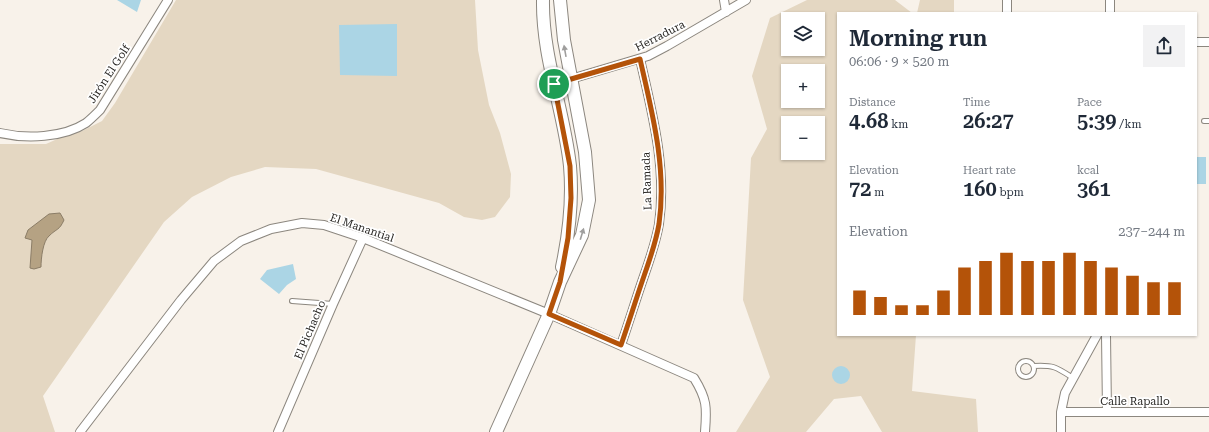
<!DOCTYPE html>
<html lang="en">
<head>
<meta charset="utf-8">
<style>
  body { margin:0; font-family:"Roboto Serif",serif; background:#f2f2f3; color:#1f2937; height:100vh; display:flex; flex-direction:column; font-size:15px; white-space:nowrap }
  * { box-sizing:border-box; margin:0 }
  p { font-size:13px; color:#747a83 }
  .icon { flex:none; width:22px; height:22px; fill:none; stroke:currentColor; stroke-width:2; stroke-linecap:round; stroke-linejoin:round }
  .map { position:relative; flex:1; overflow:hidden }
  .drawer { position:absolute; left:837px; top:12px; width:360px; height:324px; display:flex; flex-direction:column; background:#fff; border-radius:0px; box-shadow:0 1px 3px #0004 }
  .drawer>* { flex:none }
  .tools { position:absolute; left:781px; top:12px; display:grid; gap:8px }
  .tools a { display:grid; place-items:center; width:44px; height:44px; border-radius:0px; background:#fff; box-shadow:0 1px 3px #0004; font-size:20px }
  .pin { position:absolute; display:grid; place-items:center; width:34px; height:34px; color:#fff; margin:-17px; border:2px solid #fff; border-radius:50%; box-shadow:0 1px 4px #0007 }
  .round { display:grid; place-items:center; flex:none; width:42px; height:42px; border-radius:0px; background:#f2f2f3 }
  .overview { display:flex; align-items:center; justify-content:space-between; height:68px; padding:0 12px }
  h1 { font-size:22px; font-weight:600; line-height:30px }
  .metrics { display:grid; grid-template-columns:repeat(3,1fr); gap:6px; height:68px; padding:4px 12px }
  .metrics div { display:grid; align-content:center }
  .metrics b { font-size:20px; font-weight:600 }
  .metrics small { font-size:11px; font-weight:400 }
  .metrics p { font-size:11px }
  .chart { height:112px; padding:8px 12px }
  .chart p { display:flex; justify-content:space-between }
  .chart svg { width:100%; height:72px; margin-top:4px; stroke:#b45309; stroke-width:6 }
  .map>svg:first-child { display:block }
  .green { fill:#e4d7c2; fill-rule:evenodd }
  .water { fill:#b5a283; stroke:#8b7d67 }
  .building { fill:#abd5e5 }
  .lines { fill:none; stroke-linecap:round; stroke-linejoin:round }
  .lane-casing { stroke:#8c877f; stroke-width:6 }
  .street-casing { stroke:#8c877f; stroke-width:10 }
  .secondary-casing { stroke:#8c877f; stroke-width:14 }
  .lane { stroke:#fff; stroke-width:4 }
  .street { stroke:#fff; stroke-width:8 }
  .secondary { stroke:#fff; stroke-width:12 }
  .oneway { fill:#9f9e9d }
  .route-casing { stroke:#fff; stroke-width:8 }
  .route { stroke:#b45309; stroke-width:5 }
  .labels { text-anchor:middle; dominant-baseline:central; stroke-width:3.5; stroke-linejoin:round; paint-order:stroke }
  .street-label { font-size:11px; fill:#2a2825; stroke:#fff }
</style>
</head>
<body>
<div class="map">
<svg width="1209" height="432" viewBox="0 0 1209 432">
  <rect width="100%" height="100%" fill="#f8f2ea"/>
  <!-- green -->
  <path class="green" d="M176,0h299l3,50 11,55 11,28 11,41 -1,23 -15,20 -13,3 -18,-3 -25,-14 -123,-34 -51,-2 -34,10 -39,20 -28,25 -121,174 12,36h-55v-288h46l18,-8 18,-5 20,-10 13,-18z
    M807,0h88l17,13h-74v322h78l-4,56 64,8 2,33h-96l-21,-36 -27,3 -28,33h-70l34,-55 -27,-77 8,-142 16,-29 -15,-53 18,-58zM788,19h30v30h-30zM788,71h30v30h-30zM788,123h30v30h-30z
    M920,0h34v13h-37z"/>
  <!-- water -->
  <path class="water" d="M60,213l4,7c-5,11 -7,8 -15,16 -6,5 -8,22 -8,31l-7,2 -4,-1 2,-28 -7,-2 3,-8 21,-16z"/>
  <!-- building -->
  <path class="building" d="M117,0h24l-4,12z
    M397,24v52l-57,-1 -1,-50z
    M1196,157h10v27h-10z
    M293,264l3,15 -9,6 -8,9 -19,-15 7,-9z
    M832 375a9 9 0 1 1 18 0a9 9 0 1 1-18 0Z"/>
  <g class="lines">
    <defs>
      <path id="lane" d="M1204,121h5
        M292,301l41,3
        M1018 369a8 8 0 1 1 16 0a8 8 0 1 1-16 0Z
        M1034,366c20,-1 22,1 39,12"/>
      <path id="street" d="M724,0l2,12
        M1007,0v13
        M1110,0v13
        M1196,42h13
        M554,84l94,-28 19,-10 79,-46
        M0,133c26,6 63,5 86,-10 5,-4 10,-9 14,-13l68,-110
        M1106,335l1,77
        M621,345c8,-23 15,-46 23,-69 6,-17 12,-34 15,-52 8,-56 -7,-112 -19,-165
        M1061,412h148
        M80,432l101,-132 33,-39 27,-20 30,-12 31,-6 22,2 39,13 186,76 145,64c13,21 13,29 11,54
        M278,432l55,-128 30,-66
        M1061,432v-20l4,-19 32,-58"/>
      <path id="secondary" d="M543,0c-1,57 21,110 27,166 3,34 -1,68 -8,101
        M496,432l53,-118 11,-32 22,-47 7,-35 -4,-48 -21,-112 -4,-40"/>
    </defs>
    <!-- lane casing -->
    <use href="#lane" class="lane-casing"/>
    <!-- street casing -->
    <use href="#street" class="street-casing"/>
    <!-- secondary casing -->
    <use href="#secondary" class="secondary-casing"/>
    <!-- lane -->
    <use href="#lane" class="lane"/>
    <!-- street -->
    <use href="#street" class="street"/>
    <!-- secondary -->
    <use href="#secondary" class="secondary"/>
  </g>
  <!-- one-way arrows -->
  <defs><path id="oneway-solid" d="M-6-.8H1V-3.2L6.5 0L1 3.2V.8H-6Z"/></defs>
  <g class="oneway">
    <use href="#oneway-solid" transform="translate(565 51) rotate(-100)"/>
    <use href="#oneway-solid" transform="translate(582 234) rotate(-73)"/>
  </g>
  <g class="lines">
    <defs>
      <path id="route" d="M640,59c12,53 27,109 19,165 -3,18 -9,35 -15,52 -8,23 -15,46 -23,69l-72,-31 11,-32 8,-44 3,-40 -1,-32 -16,-82z"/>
    </defs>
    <!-- route casing -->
    <use href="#route" class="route-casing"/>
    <!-- route -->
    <use href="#route" class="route"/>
  </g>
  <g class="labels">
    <!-- street labels -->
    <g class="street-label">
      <text transform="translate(660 36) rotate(-27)">Herradura</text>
      <text transform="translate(109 74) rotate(-57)">Jirón El Golf</text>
      <text transform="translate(647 181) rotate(-92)">La Ramada</text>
      <text transform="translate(362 228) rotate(19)">El Manantial</text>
      <text transform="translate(310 330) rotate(-67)">El Pichacho</text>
      <text x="1135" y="401">Calle Rapallo</text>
    </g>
  </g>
</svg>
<div class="tools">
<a><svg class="icon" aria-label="layers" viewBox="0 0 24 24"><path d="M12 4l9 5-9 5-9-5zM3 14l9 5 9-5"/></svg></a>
<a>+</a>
<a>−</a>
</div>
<div class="pin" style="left:554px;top:84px;background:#1e9e55"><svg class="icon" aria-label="arrive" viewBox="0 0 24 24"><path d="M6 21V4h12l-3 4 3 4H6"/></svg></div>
<section class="drawer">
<div class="overview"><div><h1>Morning run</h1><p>06:06 · 9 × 520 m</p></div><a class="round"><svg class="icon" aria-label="share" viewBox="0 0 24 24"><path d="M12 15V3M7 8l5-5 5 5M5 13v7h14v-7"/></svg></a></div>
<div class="metrics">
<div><p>Distance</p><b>4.68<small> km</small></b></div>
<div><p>Time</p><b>26:27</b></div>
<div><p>Pace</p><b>5:39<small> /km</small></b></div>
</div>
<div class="metrics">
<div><p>Elevation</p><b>72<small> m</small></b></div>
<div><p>Heart rate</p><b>160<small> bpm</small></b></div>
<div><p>kcal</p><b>361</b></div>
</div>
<div class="chart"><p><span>Elevation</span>237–244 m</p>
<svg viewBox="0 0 160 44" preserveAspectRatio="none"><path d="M5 44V29M15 44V33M25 44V38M35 44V38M45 44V29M55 44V15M65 44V11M75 44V6M85 44V11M95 44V11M105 44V6M115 44V11M125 44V15M135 44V20M145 44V24M155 44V24"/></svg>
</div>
</section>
</div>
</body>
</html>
